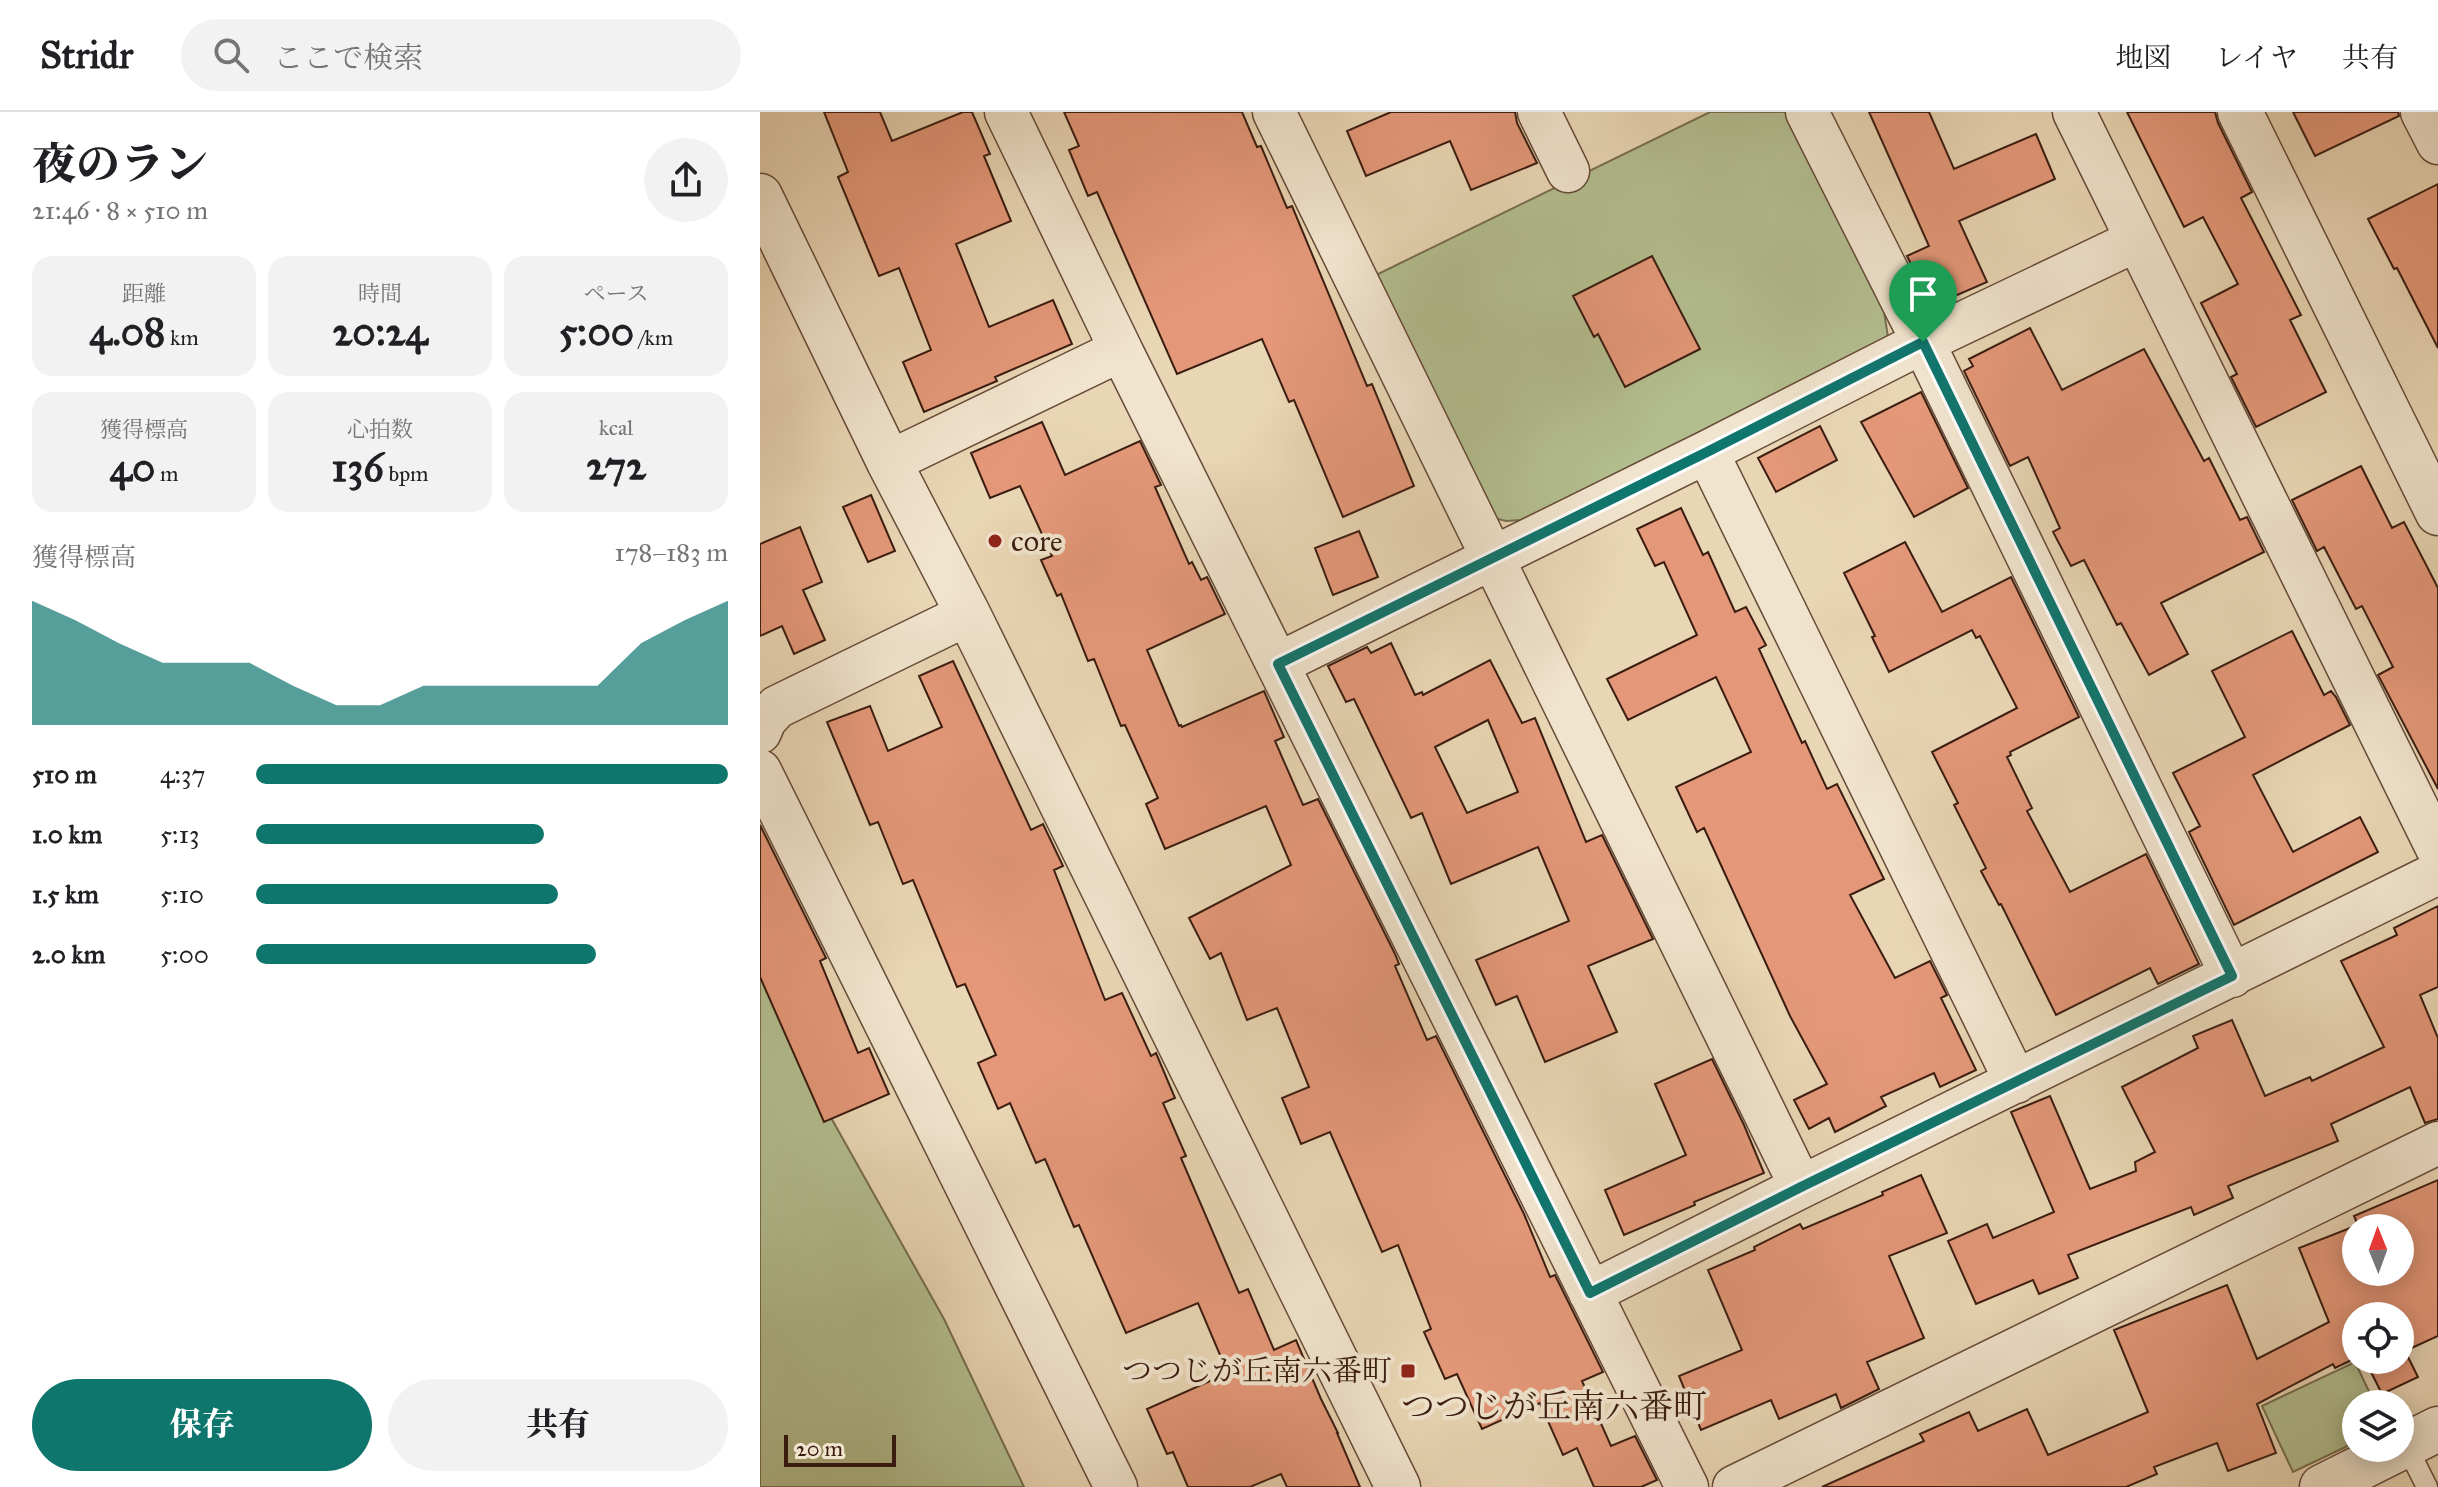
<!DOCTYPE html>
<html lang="ja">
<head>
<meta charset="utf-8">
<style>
  body { margin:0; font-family:"IM FELL Great Primer","Noto Serif JP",serif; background:#f2f2f2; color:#202124; height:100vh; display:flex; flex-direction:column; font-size:30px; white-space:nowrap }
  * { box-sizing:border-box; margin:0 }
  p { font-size:26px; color:#757577 }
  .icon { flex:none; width:44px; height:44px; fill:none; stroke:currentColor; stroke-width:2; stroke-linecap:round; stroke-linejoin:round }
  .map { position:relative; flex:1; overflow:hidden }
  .drawer { display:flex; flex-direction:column; background:#fff; width:760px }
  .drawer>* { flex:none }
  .needle { width:52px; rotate:359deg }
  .controls { position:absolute; left:1582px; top:1102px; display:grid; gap:16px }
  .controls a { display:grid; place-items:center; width:72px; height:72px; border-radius:50%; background:#fff; box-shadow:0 4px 20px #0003; font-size:40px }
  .scale { position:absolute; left:24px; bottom:20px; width:112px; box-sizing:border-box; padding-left:8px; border:4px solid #3b1d10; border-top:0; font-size:22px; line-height:28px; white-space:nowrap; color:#3b1d10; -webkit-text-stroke:6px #f1e4ce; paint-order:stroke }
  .pin { position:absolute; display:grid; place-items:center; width:68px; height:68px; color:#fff; margin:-82px -34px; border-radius:50% 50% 50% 0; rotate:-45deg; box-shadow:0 0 8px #0007 }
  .pin .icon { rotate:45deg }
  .round { display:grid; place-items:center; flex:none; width:84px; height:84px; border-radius:42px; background:#f2f2f2 }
  .headline { display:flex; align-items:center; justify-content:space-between; height:136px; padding:0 32px }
  h1 { font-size:44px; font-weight:800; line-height:60px }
  .stats { display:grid; grid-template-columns:repeat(3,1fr); gap:12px; height:136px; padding:8px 32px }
  .stats div { display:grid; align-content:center; border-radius:20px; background:#f2f2f2; text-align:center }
  .stats b { font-size:40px; font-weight:800 }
  .stats small { font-size:22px; font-weight:400 }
  .stats p { font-size:22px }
  .chart { height:224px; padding:16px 32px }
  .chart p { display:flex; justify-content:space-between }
  .chart svg { width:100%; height:144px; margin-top:8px; fill:#0f766e; opacity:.7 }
  .primary-button { display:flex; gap:16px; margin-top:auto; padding:16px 32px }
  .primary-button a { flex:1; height:92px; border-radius:48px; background:#0f766e; color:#fff; font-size:32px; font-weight:800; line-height:92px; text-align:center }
  .primary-button a+a { background:#f2f2f2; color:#202124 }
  ul { padding:0 32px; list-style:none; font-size:26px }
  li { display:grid; grid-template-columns:128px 96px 1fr; align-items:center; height:60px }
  li i { height:20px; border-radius:10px; background:#0f766e }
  header { display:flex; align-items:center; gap:48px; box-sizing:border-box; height:112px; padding:0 40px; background:#fff; border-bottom:2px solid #e0e0e0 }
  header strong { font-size:38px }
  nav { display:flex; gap:44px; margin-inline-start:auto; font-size:28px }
  .search { width:560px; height:72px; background:#f2f2f2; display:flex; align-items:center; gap:20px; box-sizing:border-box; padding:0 28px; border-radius:44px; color:#757577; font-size:30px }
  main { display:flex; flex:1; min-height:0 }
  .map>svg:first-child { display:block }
  .green { fill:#b3be8f; stroke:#776e50; stroke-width:2 }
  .building { fill:#e49879; stroke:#3b1d10; stroke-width:2; fill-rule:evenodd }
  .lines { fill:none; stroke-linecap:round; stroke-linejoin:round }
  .service-casing { stroke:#664b39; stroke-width:23 }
  .minor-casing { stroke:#664b39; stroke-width:45 }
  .tertiary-casing { stroke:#664b39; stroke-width:47 }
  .service { stroke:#f1e4ce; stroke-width:20 }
  .minor { stroke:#f1e4ce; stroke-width:42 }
  .tertiary { stroke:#f1e4ce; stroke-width:44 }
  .route-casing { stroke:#fff; stroke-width:16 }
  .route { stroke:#0f766e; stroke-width:10 }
  .poi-dot { fill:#8f2418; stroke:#f1e4ce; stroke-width:3 }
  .labels { text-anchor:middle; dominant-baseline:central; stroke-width:8; stroke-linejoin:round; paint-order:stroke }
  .poi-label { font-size:30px; fill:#3b1d10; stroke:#f1e4ce; text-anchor:start }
  .quarter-label { font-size:34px; fill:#3b1d10; stroke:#f1e4ce }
</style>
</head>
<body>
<header>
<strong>Stridr</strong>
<div class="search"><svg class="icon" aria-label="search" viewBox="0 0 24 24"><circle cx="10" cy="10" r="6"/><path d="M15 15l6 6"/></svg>ここで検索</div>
<nav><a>地図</a><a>レイヤ</a><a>共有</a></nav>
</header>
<main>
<section class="drawer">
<div class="headline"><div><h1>夜のラン</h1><p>21:46 · 8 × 510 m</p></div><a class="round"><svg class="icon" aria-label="share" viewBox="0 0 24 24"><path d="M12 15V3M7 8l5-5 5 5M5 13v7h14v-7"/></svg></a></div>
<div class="stats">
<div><p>距離</p><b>4.08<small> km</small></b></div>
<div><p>時間</p><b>20:24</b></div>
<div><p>ペース</p><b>5:00<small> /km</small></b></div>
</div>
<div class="stats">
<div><p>獲得標高</p><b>40<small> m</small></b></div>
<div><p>心拍数</p><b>136<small> bpm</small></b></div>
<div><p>kcal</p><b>272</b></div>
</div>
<div class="chart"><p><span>獲得標高</span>178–183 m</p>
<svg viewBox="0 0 160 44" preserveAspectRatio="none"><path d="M0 44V6L10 12L20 19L30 25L40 25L50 25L60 32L70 38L80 38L90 32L100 32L110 32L120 32L130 32L140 19L150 12L160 6V44z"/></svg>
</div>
<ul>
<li><b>510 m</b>4:37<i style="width:100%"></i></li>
<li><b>1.0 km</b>5:13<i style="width:61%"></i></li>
<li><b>1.5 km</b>5:10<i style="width:64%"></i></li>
<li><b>2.0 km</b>5:00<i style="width:72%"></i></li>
</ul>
<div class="primary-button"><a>保存</a><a>共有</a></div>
</section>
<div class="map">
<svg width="1678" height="1375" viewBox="0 0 1678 1375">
  <rect width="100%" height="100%" fill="#e9d6b4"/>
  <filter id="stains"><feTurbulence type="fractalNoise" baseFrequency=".0025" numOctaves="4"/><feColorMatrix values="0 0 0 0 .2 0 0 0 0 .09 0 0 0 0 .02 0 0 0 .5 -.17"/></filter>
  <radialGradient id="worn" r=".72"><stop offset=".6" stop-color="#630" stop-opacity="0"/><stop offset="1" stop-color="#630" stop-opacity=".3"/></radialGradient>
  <!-- green -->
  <path class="green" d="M950,0h77l96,193 5,32 -8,11 -359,172 -15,1 -13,-3 -117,-243z
    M0,838l42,116 142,253 80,168h-264z
    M1595,1250l20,42h-19v38l-63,30 -31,-66z"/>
  <!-- building -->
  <path class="building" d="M64,0h56l12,29 71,-29h9l18,42 -6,2 27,65 -55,23 33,83 64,-27 19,44 -77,33 2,4 -73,31 -21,-50 28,-12 -32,-82 -20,8 -41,-99 10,-5z
    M304,0h178l15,35 4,-1 26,62 5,-2 75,180 5,-2 42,102 -71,31 -49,-117 -5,2 -27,-63 -85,35 -80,-182 -9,4 -19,-46 10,-4z
    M631,0h124l2,11 20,40 -66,27 -21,-49 -84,35 -19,-45z
    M1109,0h60l25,57 82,-35 19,45 -96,42 28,61 -55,24 -25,-50 22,-10z
    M1367,0h88l3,11 34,69 -11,6 60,117 -11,5 36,72 -70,35 -25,-50 6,-3 -36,-71 37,-19 -35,-67 -19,10z
    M1533,0h105l1,4 -84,40z
    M1678,72v164l-41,-80 -3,1 -26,-50z
    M892,144l48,93 -75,38 -27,-53 -4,3 -21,-41z
    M1270,216l32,62 82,-41 60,112 5,-3 31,62 7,-3 17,35 -103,51 27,51 -39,21 -28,-52 -4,2 -33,-65 -13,6 -18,-34 7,-4 -32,-71 -18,9 -46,-95 9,-5 -4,-7z
    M1161,280l47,96 -54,29 -53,-95z
    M282,310l23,53 75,-34 21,44 -6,2 34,77 3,-2 9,18 6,-3 18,37 -78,36 32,76 2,-1 1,2 82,-36 20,46 -9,4 28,64 15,-6 77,155 4,10 -4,2 32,74 9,-4 88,178 26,63 5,-2 48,97 -21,9 29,65 24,-10 22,44 -16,7h-47l-17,-39 -14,7 -23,-52 -58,26 -25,-55 -12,5 -21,-47 7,-3 -33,-84 -16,7 -52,-120 -29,12 -19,-46 27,-11 -32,-79 -30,12 -26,-67 -11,6 -21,-41 102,-53 -25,-59 -101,43 -19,-45 12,-6 -33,-73 -4,1 -27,-67 -6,2 -27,-67 -4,2 -16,-36 11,-4 -32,-70 -30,12 -19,-45z
    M1060,314l17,34 -61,32 -18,-34z
    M1601,354l31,62 12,-6 34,66v201l-60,-114 15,-8 -31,-61 -6,3 -32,-62 -7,4 -25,-51z
    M111,383l24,56 -27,11 -25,-55z
    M921,396l22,47 5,-3 27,60 11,-5 20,38 -7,4 43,94 3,-2 22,48 10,-5 47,95 -34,16 45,83 35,-17 17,34 -6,3 35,72 -36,17 -6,-14 -53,24 5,9 -51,26 -6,-14 -20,11 -15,-29 33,-16 -37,-68 -86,-188 -7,4 -21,-45 75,-35 -35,-75 -88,43 -21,-41 90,-44 -33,-73 -9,4 -18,-37z
    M40,415l22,55 -19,8 22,50 -31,14 -12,-28 -22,10v-92z
    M599,419l19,46 -45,18 -18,-47z
    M1145,430l37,70 69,-35 68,140 -69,35 1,3 -4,2 25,51 -5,3 43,81 76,-38 53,110 -41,20 -8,-16 -94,47 -55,-111 -2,1 -18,-34 5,-3 -32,-63 4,-2 -26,-51 85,-44 -37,-72 -4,2 -4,-8 -83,42 -17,-35 3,-1 -31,-63z
    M1532,519l32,64 7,-4 5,6 14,28 -97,50 40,77 67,-35 18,35 -144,73 -45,-93 11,-6 -27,-53 72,-36 -33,-66z
    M631,531l24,52 7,-3 1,3 67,-35 32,63 13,-5 51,124 16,-7 51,104 -65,27 29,66 -72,30 -28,-66 -21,9 -20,-45 93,-39 -31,-74 -87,37 -29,-71 -11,5 -57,-119 -8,3 -18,-36 39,-19 4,6zM728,608l30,72 -51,21 -32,-66z
    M193,549l78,169 12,-6 20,42 -9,4 51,130 17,-7 29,63 5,-3 19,45 -12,5 23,53 -5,2 58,135 9,-4 26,61 22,-10 25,59 17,34h-1l23,54h-73l-6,-13 -31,13h-62l-15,-35 -6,2 -20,-45 79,-35 -1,-4 1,-1 -28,-66 -72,30 -47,-108 -5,2 -29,-68 -9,4 -26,-60 -12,6 -20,-46 18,-8 -31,-71 -8,3 -44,-107 -10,4 -25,-62 -8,3 -43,-103 43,-16 18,45 54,-24 -23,-51z
    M0,713l66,133 -6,3 38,92 11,-5 20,46 -65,28 -64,-145z
    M1678,794v81l-18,8 18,43v81l-13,4 -15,-36 -79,37 7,17 -110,45 5,12 -39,17 -3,-8 -123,48 10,23 -39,16 -6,-14 -57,24 -28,-63 39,-17 6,14 61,-26 -43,-100 39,-16 40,93 46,-18 -1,-9 20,-10 -33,-65 76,-39 -5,-12 39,-16 33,76 45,-19 2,4 72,-34 -43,-86 56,-26 -3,-7z
    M952,947l32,66 20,48 -70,29 1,3 -71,30 -19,-45 81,-35 -31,-71z
    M1161,1063l26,58 -58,23 35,82 -57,24 12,27 -38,19 -5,-14 -57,25 -8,-19 -70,30 -22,-54 63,-26 -34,-80 47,-20 -1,-3 46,-23 3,5 80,-34 -1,-3z
    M1678,1068v156l-33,15 13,26 -36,17 -17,-34h35v-44h-44v42l-21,10 -2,-4 -76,40 19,49 -48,18 -11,-28 -63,24 3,7 -31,13h-304l102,-46 -4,-7 49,-22 9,19 49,-22 21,46 100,-43 -34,-82 113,-45 30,74 72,-37 -30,-74 59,-23 -4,-9zM1596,1116h44v44h-44z"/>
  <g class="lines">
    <defs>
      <path id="service" d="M1646,1333l21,42"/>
      <path id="minor" d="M514,0l527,1075
        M779,0l29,59
        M1047,0l116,230 309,634
        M1314,0l364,738
        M1662,0l16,31
        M361,238l566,1137
        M947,340l309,630
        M129,350l232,-112 -115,-238
        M518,552l429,-212 216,-110 214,-102
        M0,620l5,-12 12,-13 191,-93
        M0,659l356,716
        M830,1181l211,-106 637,-314
        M974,1375l704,-344"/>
      <path id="tertiary" d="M1480,0l198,401
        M0,84l129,266 79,152 430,873
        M1562,1375l116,-58"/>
    </defs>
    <!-- service casing -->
    <use href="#service" class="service-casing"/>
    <!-- minor casing -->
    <use href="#minor" class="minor-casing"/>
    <!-- tertiary casing -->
    <use href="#tertiary" class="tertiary-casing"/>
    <!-- service -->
    <use href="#service" class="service"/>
    <!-- minor -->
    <use href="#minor" class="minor"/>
    <!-- tertiary -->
    <use href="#tertiary" class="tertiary"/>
  </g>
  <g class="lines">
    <defs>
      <path id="route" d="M1163,230l309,634 -431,211 -211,106 -312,-629 429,-212z"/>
    </defs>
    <!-- route casing -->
    <use href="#route" class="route-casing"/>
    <!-- route -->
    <use href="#route" class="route"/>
  </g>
  <!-- markers -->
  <g class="poi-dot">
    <circle cx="235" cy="429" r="8"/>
    <rect x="640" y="1251" width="16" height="16" rx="4"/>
  </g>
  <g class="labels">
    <!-- poi labels -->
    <g class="poi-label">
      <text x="251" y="429">core</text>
      <text x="632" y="1259" text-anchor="end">つつじが丘南六番町</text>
    </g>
    <!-- quarter labels -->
    <g class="quarter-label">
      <text x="794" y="1294">つつじが丘南六番町</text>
    </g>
  </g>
  <rect width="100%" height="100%" filter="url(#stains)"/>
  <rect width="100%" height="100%" fill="url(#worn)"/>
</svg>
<div class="controls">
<a><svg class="needle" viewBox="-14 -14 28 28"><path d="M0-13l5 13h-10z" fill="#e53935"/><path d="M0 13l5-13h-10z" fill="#757577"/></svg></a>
<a><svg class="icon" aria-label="locate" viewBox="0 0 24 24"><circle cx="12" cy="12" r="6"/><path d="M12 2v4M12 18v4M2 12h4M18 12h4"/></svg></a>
<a><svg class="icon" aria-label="layers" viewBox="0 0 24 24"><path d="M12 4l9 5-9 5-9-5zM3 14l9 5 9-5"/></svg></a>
</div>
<div class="scale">20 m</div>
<div class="pin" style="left:1163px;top:230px;background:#1e9e55"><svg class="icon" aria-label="arrive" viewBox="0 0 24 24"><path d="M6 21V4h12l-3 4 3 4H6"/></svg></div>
</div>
</main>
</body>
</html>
